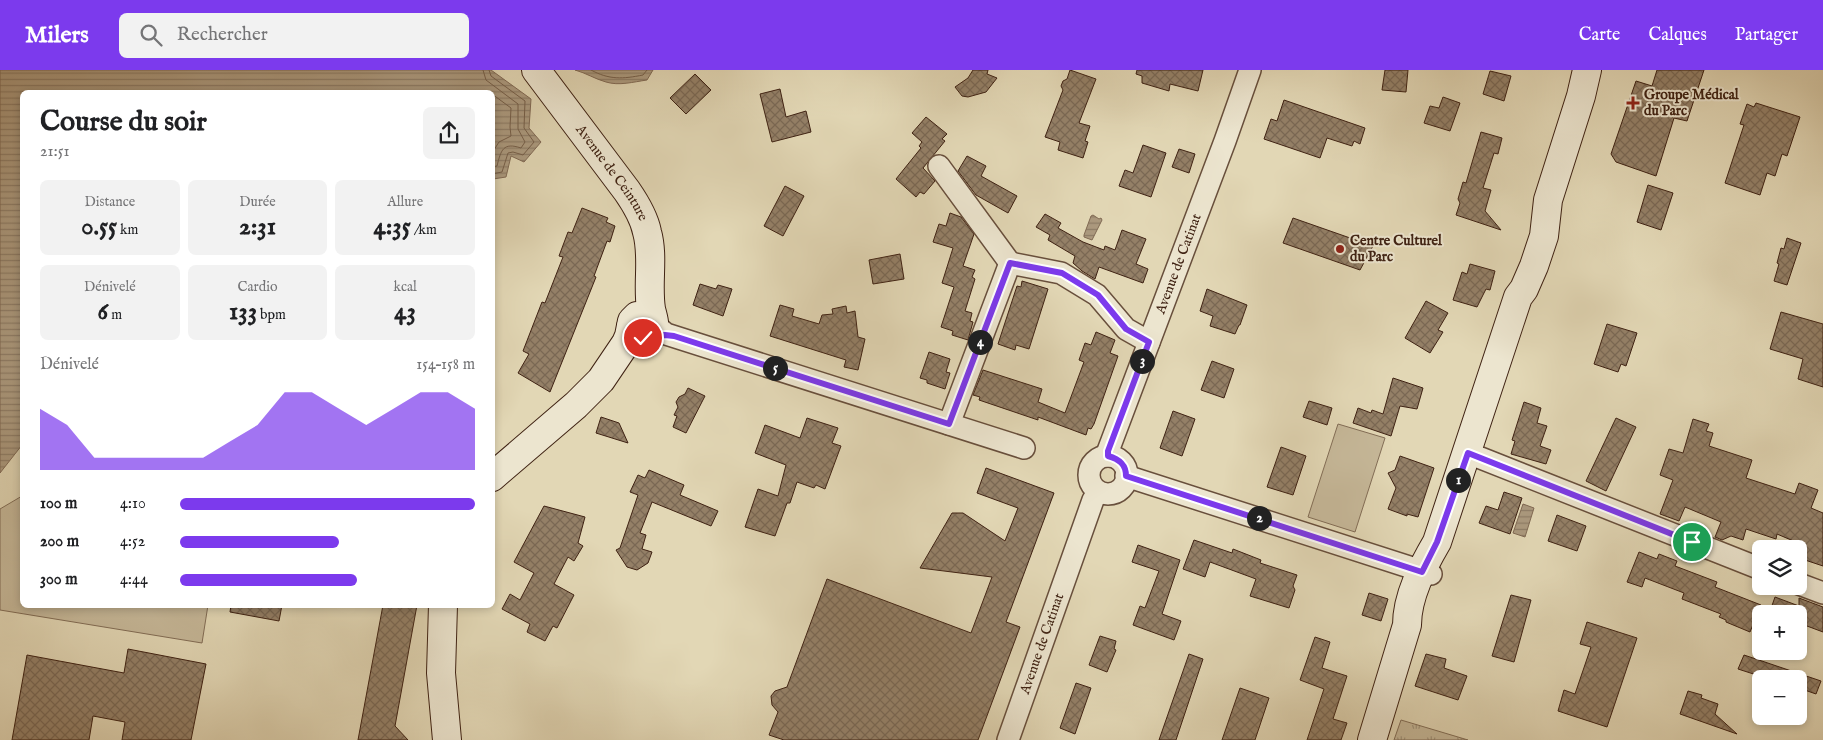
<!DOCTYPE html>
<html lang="fr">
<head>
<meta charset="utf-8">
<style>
  body { margin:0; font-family:"IM FELL English",serif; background:#f2f2f2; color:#202124; height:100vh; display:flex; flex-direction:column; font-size:19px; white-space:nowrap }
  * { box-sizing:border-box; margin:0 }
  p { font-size:16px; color:#757577 }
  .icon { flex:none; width:28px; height:28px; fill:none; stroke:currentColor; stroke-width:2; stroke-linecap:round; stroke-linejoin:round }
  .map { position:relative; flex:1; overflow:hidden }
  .side { position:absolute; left:20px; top:20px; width:475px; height:518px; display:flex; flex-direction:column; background:#fff; border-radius:8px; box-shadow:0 2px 8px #0003 }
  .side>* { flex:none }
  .fabs { position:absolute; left:1752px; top:470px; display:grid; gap:10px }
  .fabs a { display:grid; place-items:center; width:55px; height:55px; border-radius:8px; background:#fff; box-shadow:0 2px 8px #0003; font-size:25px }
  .pin { position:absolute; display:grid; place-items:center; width:42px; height:42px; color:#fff; margin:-21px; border:2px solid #fff; border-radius:50%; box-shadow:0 1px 5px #0007 }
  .km { position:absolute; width:25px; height:25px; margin:-12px; border-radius:50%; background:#222; color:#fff; font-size:14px; line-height:25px; text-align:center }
  .round { display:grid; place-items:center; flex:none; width:52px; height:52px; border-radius:8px; background:#f2f2f2 }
  .head { display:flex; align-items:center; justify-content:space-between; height:85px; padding:0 20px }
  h1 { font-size:28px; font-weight:700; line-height:38px }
  .metrics { display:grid; grid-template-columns:repeat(3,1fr); gap:8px; height:85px; padding:5px 20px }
  .metrics div { display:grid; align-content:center; border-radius:8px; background:#f2f2f2; text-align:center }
  .metrics b { font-size:25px; font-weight:700 }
  .metrics small { font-size:14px; font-weight:400 }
  .metrics p { font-size:14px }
  .chart { height:140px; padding:10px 20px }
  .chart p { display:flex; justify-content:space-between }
  .chart svg { width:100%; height:90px; margin-top:5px; fill:#7c3aed; opacity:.7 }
  ul { padding:0 20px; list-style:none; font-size:16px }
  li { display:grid; grid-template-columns:80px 60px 1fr; align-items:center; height:38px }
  li i { height:12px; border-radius:6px; background:#7c3aed }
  header { display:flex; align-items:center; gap:30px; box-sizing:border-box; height:70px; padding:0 25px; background:#7c3aed; color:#fff }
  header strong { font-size:24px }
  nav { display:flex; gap:28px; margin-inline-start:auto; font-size:18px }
  .search { width:350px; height:45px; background:#f2f2f2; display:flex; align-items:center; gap:12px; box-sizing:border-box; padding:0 18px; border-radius:8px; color:#757577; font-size:19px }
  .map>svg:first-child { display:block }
  .grass { fill:#c6b899; stroke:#826d56 }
  .park { fill:url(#park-tufts); stroke:#826d56 }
  .water { fill:url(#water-rules); stroke:#806953 }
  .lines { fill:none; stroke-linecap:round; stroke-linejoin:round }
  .shore { stroke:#755e48; stroke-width:1 }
  .building { fill:url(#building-cross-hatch); stroke:#3f2213 }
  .street-casing { stroke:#684f3c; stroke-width:24 }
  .secondary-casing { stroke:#3f2213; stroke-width:30 }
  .street { stroke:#ece5cf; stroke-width:21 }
  .secondary { stroke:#ece5cf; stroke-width:28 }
  .route-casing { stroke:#fff; stroke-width:10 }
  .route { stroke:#7c3aed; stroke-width:6 }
  .poi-dot { fill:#8f2418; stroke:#ece5cf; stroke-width:2 }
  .labels { text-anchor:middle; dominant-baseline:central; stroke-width:4; stroke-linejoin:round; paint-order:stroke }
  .poi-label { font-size:14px; font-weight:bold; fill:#3f2213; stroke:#ece5cf; text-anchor:start }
  .street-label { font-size:14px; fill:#3f2213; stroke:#ece5cf }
</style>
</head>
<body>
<header>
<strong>Milers</strong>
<div class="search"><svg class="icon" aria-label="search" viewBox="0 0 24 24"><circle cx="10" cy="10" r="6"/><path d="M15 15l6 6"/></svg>Rechercher</div>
<nav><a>Carte</a><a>Calques</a><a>Partager</a></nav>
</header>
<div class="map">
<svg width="1823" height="670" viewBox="0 0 1823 670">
  <defs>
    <pattern id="park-tufts" width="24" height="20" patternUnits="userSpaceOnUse" patternTransform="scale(1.25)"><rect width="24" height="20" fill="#c6b899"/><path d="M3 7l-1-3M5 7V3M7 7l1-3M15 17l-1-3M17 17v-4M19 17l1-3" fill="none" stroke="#a2957c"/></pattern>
    <pattern id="water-rules" width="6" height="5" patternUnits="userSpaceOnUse" patternTransform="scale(1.25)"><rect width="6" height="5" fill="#ab997e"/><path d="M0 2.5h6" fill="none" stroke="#8d7c66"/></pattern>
    <pattern id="building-cross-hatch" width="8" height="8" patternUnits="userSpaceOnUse" patternTransform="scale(1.25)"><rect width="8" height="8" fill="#948067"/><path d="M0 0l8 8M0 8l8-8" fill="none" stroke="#7a6854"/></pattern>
  </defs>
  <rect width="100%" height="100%" fill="#e2d7b5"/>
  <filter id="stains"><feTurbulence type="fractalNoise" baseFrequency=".004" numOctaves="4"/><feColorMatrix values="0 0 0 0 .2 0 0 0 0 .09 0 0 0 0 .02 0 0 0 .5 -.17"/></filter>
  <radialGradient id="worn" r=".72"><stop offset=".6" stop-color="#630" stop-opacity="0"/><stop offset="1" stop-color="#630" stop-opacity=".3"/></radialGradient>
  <!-- grass -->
  <path class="grass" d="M1338,354l47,14 -30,94 -47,-15z
    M22,426v109h186l-6,38 -202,-33v-101z"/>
  <!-- park -->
  <path class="park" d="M1401,650l67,20h-74z"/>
  <!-- water -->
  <path class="water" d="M0,0h491l40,29 -2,29 12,14 -17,20 -13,-6 -5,21 -13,2 -1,-87h-470v353l-22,28z
    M575,0h78l-6,10c-14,2 -28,6 -41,2 -11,-3 -20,-9 -31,-12z
    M1093,145l6,4 2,-1 1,2 -10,20 -8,-3v-2l7,-19z
    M1523,434l11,4 -9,29 -12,-4z"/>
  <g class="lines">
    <!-- shore -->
    <path class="shore" d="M483,0l3,10 32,24v25l7,13 -4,6c-18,-6 -20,2 -24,18l-5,1
      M489,0l2,6 34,25 -1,27 10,14 -11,13 -10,-3 -5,1 -6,19 -10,2
      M591,0c18,10 32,9 52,5l4,-5
      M492,24l19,14 -1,19 1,9 -12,6 -7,11"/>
  </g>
  <!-- building -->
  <path class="building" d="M973,0h15l-1,4 10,4 -11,14 -18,5 -6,-1 -7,-9 13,-9z
    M1070,0l26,9 -17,44 11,3 -5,15 3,1 -5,16 -25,-8 2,-8 -15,-5 18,-47 -2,-4 2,-5 4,-2z
    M1137,0h66l-5,21 -28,-7 -1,7 -27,-8v-7l-6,-2z
    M1385,0h23l-2,22 -24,-2z
    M1657,0h47l-17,51 -13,-3 -18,58 -40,-14 -5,-8 25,-73 16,5z
    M1490,1l21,5 -7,25 -21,-7z
    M695,4l16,16 -25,24 -16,-16z
    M780,19l6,28 20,-6 5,21 -39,10 -12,-48z
    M1443,27l17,6 -10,28 -26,-8 6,-17 9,2z
    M1284,30l81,28 -5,16 -6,-3 -2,5 -25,-8 -7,20 -56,-19 7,-20 6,2z
    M1756,33l44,14 -13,39 -5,-2 -7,22 -8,-3 -7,22 -35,-12 19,-58 -4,-1 7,-20 7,3z
    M926,47l21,17 -5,5 3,2 -22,27 12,13 -11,13 -4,-2 -4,5 -20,-18 25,-31 -2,-2 3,-4 -10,-9z
    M1481,62l21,6 -4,16 -4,-1 -11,35 8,2 -6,21 16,19 -45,-15 4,-12 -2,-4 5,-17 3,1z
    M1143,75l23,8 -15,44 -32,-11 6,-16 8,3z
    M1179,79l16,5 -6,19 -17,-6z
    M967,86l19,10 -5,10 36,20 -9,17 -32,-18 -18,-24z
    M1648,115l25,8 -12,37 -24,-8z
    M785,116l19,10 -21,40 -19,-10z
    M582,138l26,10 -2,4 9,4 -5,16 -3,-1 -13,35 2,1 -46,115 -32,-19 11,-19 -6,-3 19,-49 3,1 18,-46 -4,-1 9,-24 4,1z
    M950,143l11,4 13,17 -11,32 12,4 -3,7 3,2 -10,32 7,2 -2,8 3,1 -5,18 -16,-5 1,-4 -12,-4 13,-40 -12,-4 11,-35 -20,-6 6,-18 7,2z
    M1045,144l16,9 -3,5 25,14 21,8 1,-4 10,4 7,-20 24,9 -10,25 12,5 -5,14 -44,-16 -4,12 -13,-8 -9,-8 2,-7 -27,-16 2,-5 -14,-8z
    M1293,148l80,28 -13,24 -77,-27z
    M1787,168l14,5 -14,42 -13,-4 5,-17 -2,-1 4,-15 3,1z
    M900,184l4,25 -31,5 -4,-24z
    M1470,194l25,7 -5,19 -4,-1 -9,18 -24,-7 9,-28 5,2z
    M1022,211l26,8 -19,60 -13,-4 -1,5 -17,-6 19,-58 4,1z
    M700,214l16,5 2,-4 14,4 -9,27 -30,-11z
    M1207,219l40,16 -7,20h-1l-4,9 -25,-8 3,-10 -13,-5z
    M1426,231l22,12 -10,17 5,2 -13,21 -25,-15z
    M780,235l14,4 -2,7 27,8 3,-9 11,-1 -1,-5 14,-3 1,7 8,-2 3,26 7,2 -7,31 -14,-3 2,-7 -76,-24z
    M1781,242l42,12v63l-25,-8 5,-20 -33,-10z
    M1607,254l30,9 -11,33 -5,-2 -3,8 -24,-8z
    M1096,262l19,8 -5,13 8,3 -24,68 -3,5 -3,-1 -2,7 -48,-18v3l-59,-20 1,-3 -7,-2 10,-25 59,19 -4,13 27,11 19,-51 -5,-2 6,-17 6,2z
    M929,282l21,7 -4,13 4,1 -5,16 -18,-6v-3l-7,-2z
    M1212,291l22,8 -10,29 -23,-8z
    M1393,308l30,10 -6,21 -17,-3 -9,30 -38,-13 5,-15 13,5 1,-3 11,4z
    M688,318l17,8 -19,37 -13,-6 4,-11 -3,-1 4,-8 -2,-5 3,-5 6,-3z
    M1309,331l23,7 -5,17 -24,-8z
    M1524,332l17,6 -4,15 10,3 -7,20 11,4 -5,14 -35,-10 4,-13 -3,-1z
    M1173,341l22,8 -13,37 -22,-8z
    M601,347l18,6 9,20 -32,-10z
    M807,348l31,10 -6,15 9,3 -16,43 -9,-4 -2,3 -17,-6 -7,21h-3l-12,33 -30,-9 13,-38 20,7 8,-31 -31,-12 10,-28 35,13z
    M1616,348l20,9 -30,64 -20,-10z
    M1693,349l16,5 -3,7 7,2 -4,13 43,14 -6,18 49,16 4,-11 19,7 -7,18 12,5v53l-24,-8 4,-13 -26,-11 -1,5 -30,-10 -3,11 -12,-4 -9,4 -7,-3 6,-15 -36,-15 -6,14 -19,-7 13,-34 -13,-5 9,-26 14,4z
    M1281,377l25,9 -13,39 -26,-8z
    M1400,386l34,12 -16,49 -11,-3v2l-19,-7 8,-21 -8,-15 7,-3z
    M986,398l68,25 -48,129 14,5 -42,113h-194l-15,-5 9,-23 -6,-7 -1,-9 4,-5 12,-4 40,-108 144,54 21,-56 -72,-9 32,-55h11l42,28 13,-33 -41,-15z
    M649,400l35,15 -4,10 38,16 -7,15 -59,-24 -12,31 6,2 -4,14 10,3 -4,11 -11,7 -10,-3 -11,-17 4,-2 18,-53 -8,-3 8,-17 7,3z
    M1504,422l18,6 -12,36 -31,-11 7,-17 12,4z
    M544,436l41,11 -7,26 5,3 -9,15 -6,-4 -14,27 20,11 -17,33 -4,-2 -8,15 -18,-9 3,-8 -28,-15 8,-15 10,6 14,-27 -20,-11z
    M1557,445l29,11 -9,25 -29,-10z
    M1194,470l38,13 1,-4 28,11 -1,3 37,12 -4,11 2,4 -6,18 -39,-12 6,-17 -46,-17 -5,15 -22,-8z
    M1138,475l42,15 -18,54 19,7 -7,19 -41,-15 7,-19 5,2 14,-37 -27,-9z
    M1639,482l18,7 2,-5 18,7 -2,5 42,16 -2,5 46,18 -11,27 -24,-10v-2l-7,-3 2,-3 -39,-15 2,-6 -39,-15 -3,9 -15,-5z
    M1369,523l19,6 -7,22 -19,-6z
    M1511,525l20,5 -17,62 -22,-6z
    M1775,527l24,9v-8l24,9v25l-24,-9v-9h-30z
    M231,535h51l-3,16 -49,-9z
    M383,535h34l-22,121 13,14h-50z
    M1587,552l50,16 -30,89 -49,-16 6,-21 11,4 16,-47 -11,-3z
    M1100,566l16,5 -2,8 2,1 -9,22 -18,-7z
    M1315,567l15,5 -8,26 25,8 -14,43 14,4 -6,17h-34l17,-51 -24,-9z
    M128,579l78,15 -15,76h-69l3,-18 -32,-6 -4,24h-77l15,-85 97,18z
    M1189,584l14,5 -27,81h-17z
    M1426,584l20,5 -2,9 23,8 -9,24 -43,-14z
    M1744,585l77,26 -5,13 -17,-6v-9h-30l-31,-10z
    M1076,613l15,5 -16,46 -15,-6z
    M1240,618l29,10 -14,42h-33z
    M1688,621l14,4 -1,3 17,6 -3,10 22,20 -57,-20z"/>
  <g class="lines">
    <defs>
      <g id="street">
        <path d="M939,96l71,97"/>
        <path d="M654,254l12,10 358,114"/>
        <path d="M949,354l61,-161 51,10 36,22 29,34 23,13"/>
        <path d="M1468,383l293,116"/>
        <path id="s1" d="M1108,386v-5l117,-310 25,-71"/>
        <circle cx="1108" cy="405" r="19"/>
        <path d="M1126,406l305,98"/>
        <path d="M1799,514l24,9"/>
        <path id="s2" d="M1008,670l85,-240 5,-8"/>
      </g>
      <g id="secondary">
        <path id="s3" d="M536,0l91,121c9,13 17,26 20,41 7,25 0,51 4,77 2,9 6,17 0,25l-8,4 -8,-3 -4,-8"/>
        <path d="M492,407l84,-72 25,-25 25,-37 3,-7 3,-15 5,-5"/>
        <path d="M443,535l-2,68 6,67"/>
        <path d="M1372,670l35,-115c0,-29 16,-59 30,-83l81,-245 6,-8 10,-23 10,-30 4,-36 33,-104 6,-26"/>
      </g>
    </defs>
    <!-- street casing -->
    <use href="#street" class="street-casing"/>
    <!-- secondary casing -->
    <use href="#secondary" class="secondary-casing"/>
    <!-- street -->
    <use href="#street" class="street"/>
    <!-- secondary -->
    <use href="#secondary" class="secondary"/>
  </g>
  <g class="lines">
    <defs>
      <path id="route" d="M643,268l22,-3 9,1 275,88 61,-161 52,10 36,22 28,34 23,13 -41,109v5c11,3 18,8 18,20l296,96 15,-30 31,-89 224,89"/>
    </defs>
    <!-- route casing -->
    <use href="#route" class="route-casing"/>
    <!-- route -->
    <use href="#route" class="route"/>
  </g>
  <!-- markers -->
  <g class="poi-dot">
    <path d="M1630.5 25.5h5v5h5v5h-5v5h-5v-5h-5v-5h5z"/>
    <circle cx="1340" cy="179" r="5"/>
  </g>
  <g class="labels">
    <!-- poi labels -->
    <g class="poi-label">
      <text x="1644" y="25">Groupe Médical<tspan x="1644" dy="16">du Parc</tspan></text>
      <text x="1350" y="171">Centre Culturel<tspan x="1350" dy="16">du Parc</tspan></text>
    </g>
    <!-- street labels -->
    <g class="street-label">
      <text stroke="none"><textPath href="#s3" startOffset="128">Avenue de Ceinture</textPath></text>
      <text stroke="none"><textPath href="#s1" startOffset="205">Avenue de Catinat</textPath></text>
      <text stroke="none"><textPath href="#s2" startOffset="102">Avenue de Catinat</textPath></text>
    </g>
  </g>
  <rect width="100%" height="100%" filter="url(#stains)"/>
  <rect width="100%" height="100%" fill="url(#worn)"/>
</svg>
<div class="fabs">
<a><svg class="icon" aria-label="layers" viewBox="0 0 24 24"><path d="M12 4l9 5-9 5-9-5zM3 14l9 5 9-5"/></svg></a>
<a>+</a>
<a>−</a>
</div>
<div class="pin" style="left:1692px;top:472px;background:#1e9e55"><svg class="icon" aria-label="arrive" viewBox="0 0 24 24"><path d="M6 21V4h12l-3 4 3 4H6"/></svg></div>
<div class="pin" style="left:643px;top:268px;background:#d93025"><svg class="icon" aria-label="check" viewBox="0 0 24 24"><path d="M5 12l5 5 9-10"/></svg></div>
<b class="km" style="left:1458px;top:410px">1</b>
<b class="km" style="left:1259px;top:448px">2</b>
<b class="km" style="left:1142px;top:291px">3</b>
<b class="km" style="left:980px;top:272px">4</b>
<b class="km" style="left:775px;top:298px">5</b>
<section class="side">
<div class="head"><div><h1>Course du soir</h1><p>21:51</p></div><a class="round"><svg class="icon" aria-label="share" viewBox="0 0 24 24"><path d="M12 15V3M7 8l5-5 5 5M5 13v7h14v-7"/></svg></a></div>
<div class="metrics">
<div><p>Distance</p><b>0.55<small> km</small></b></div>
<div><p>Durée</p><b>2:31</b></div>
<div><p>Allure</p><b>4:35<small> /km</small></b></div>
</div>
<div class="metrics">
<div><p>Dénivelé</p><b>6<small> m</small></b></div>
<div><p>Cardio</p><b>133<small> bpm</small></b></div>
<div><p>kcal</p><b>43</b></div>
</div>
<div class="chart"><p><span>Dénivelé</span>154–158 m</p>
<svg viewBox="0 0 160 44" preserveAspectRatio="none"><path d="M0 44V14L10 22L20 38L30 38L40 38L50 38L60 38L70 30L80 22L90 6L100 6L110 14L120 22L130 14L140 6L150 6L160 14V44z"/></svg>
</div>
<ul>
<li><b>100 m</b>4:10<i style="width:100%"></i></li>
<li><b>200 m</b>4:52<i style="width:54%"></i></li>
<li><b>300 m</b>4:44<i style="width:60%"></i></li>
</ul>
</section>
</div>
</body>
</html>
